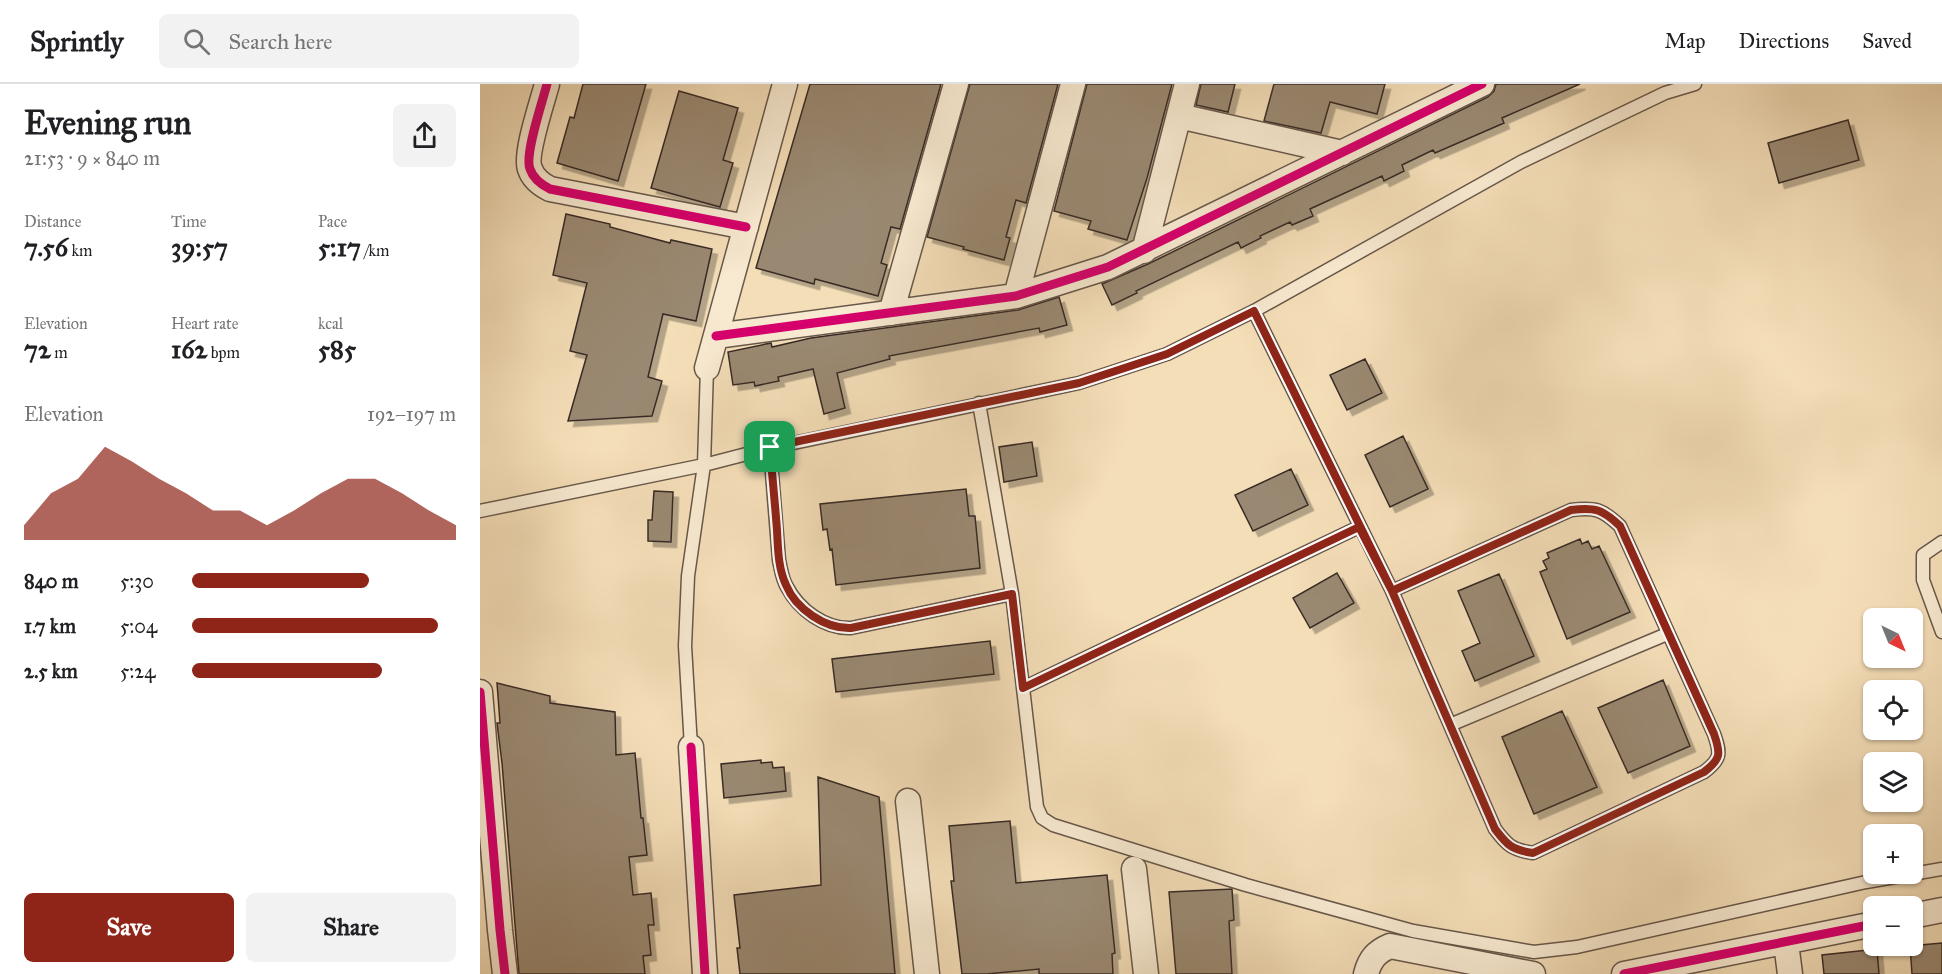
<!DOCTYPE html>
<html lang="en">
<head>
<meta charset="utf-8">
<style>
  body { margin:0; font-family:"IM FELL Great Primer",serif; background:#f2f2f2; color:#202124; height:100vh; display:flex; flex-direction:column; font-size:22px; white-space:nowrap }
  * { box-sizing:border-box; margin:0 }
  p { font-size:20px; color:#757577 }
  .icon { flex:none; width:33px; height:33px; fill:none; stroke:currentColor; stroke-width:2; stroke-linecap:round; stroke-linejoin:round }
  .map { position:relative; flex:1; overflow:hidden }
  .side { display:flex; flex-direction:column; background:#fff; width:480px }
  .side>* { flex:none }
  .needle { width:39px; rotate:137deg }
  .controls { position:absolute; left:1383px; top:524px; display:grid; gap:12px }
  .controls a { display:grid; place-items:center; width:60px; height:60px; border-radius:9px; background:#fff; box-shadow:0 2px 4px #0004; font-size:30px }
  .pin { position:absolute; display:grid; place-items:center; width:51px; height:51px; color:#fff; margin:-26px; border-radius:12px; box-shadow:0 3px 9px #0006 }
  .round { display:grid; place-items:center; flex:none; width:63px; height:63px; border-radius:9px; background:#f2f2f2 }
  .headline { display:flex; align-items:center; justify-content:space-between; height:102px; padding:0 24px }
  h1 { font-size:33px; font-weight:700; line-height:45px }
  .metrics { display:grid; grid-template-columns:repeat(3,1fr); gap:9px; height:102px; padding:6px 24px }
  .metrics div { display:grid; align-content:center }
  .metrics b { font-size:26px; font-weight:700 }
  .metrics small { font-size:16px; font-weight:400 }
  .metrics p { font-size:16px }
  .chart { height:168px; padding:12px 24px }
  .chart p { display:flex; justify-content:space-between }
  .chart svg { width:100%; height:108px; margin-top:6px; fill:#8f2418; opacity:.7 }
  .primary-button { display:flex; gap:12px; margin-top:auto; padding:12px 24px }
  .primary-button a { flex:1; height:69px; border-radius:9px; background:#8f2418; color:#fff; font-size:24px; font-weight:700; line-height:69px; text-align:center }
  .primary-button a+a { background:#f2f2f2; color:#202124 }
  ul { padding:0 24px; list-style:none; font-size:20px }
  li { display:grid; grid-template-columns:96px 72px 1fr; align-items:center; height:45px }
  li i { height:15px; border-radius:8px; background:#8f2418 }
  header { display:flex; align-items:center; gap:36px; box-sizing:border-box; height:84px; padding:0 30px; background:#fff; border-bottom:2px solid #e0e0e0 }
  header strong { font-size:28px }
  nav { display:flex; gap:33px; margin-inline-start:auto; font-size:21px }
  .search { width:420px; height:54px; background:#f2f2f2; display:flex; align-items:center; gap:15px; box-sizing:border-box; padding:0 21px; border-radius:9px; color:#757577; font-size:22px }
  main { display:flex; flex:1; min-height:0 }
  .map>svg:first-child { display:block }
  .building { fill:#9a8972; stroke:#392c27; stroke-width:1.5; filter:url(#shadow) }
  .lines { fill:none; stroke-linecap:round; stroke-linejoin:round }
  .service-casing { stroke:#68584b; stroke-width:15 }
  .minor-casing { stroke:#68584b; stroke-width:27 }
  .service { stroke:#f8ead1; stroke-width:12 }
  .minor { stroke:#f8ead1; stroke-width:24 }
  .cycleway-casing { stroke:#f8ead1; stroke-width:13 }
  .cycleway { stroke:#d6006c; stroke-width:9 }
  .route-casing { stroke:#fff; stroke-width:12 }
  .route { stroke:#8f2418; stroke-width:8 }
</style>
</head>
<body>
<header>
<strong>Sprintly</strong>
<div class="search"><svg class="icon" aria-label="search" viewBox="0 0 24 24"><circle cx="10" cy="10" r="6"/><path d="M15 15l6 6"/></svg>Search here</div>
<nav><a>Map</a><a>Directions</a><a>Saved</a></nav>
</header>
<main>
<section class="side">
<div class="headline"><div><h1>Evening run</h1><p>21:53 · 9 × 840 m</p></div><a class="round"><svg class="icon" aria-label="share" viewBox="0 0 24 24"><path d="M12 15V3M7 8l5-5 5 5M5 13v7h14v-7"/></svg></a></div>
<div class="metrics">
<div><p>Distance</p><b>7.56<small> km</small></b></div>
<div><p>Time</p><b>39:57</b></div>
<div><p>Pace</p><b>5:17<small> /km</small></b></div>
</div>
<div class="metrics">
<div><p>Elevation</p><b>72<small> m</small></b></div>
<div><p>Heart rate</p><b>162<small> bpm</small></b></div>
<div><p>kcal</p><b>585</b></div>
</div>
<div class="chart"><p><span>Elevation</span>192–197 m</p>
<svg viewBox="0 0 160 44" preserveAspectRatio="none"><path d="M0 44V38L10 25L20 19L30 6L40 12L50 19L60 25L70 32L80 32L90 38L100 32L110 25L120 19L130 19L140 25L150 32L160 38V44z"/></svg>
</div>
<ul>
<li><b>840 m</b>5:30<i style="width:67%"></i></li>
<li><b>1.7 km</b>5:04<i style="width:93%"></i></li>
<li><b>2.5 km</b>5:24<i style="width:72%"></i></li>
</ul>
<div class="primary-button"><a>Save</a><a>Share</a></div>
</section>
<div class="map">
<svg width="1462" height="890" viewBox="0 0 1462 890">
  <defs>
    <filter id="shadow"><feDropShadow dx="5.5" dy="5.5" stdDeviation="0" flood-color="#0004"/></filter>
  </defs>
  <rect width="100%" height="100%" fill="#f4deb8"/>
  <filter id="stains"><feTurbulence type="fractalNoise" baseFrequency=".00333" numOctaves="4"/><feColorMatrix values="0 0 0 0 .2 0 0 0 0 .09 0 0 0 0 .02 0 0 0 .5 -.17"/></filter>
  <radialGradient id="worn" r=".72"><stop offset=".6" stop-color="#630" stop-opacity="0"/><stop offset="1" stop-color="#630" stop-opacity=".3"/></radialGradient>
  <!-- building -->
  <path class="building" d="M103,0h63l-28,97 -61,-18 13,-46 4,1z
    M330,0h131l-41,145 -9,-2 -10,36 6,2 -9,31 -63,-17 -1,5 -58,-16z
    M490,0h88l-32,119 -10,-3 -10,37 4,1 -6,22 -41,-11 1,-2 -37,-10z
    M607,0h85l-25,94 -20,62 -39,-11 3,-8 -37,-10z
    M721,0h34l-7,28 -32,-7z
    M794,0h111l-8,30 -47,-12 -9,31 -57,-12z
    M1016,0h84l-78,34 2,5 -69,30 -2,-3 -31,15 2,6 -20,10 -2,-5 -72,33 3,7 -21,9 -2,-3 -30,14 1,2 -20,10 -3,-6 -102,49 1,2 -25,12 -10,-21 46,-20 340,-167 6,-6z
    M199,7l59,17 -15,52 10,3 -13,44 -69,-19z
    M1368,36l11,40 -80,23 -11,-40z
    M86,130l44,10v3l60,16 1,-3 41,9 -16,72 -33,-7 -15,63 14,4 -10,35 -84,5 19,-66 -17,-4 17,-68 -34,-8z
    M579,213l8,28 -27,7 -1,-4 -150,28 1,3 -53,14 8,35 -21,6 -11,-45 -35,8 1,4 -24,5 -1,-4 -21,3 -5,-33 43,-9 1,4 39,-9 207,-28z
    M885,275l17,34 -35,17 -17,-35z
    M923,352l25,53 -38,18 -25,-52z
    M552,358l5,34 -33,6 -5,-35z
    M811,385l17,36 -55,26 -18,-36z
    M486,405l3,27h6l5,52 -144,17 -4,-36 -2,1 -3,-21 -4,1 -3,-26z
    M174,407l19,1 -2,50 -23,-1v-21h4z
    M1100,455l2,5 6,-3 4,8 7,-3 31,66 -63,27 -27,-67 7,-3 -4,-8 6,-3 -2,-5z
    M857,489l17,30 -44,25 -17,-30z
    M1019,490l35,82 -59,25 -13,-30 18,-8 -22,-52z
    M510,557l4,33 -158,18 -4,-33z
    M1183,596l27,66 -62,27 -30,-65z
    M17,599l53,13v7l65,9 1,43 19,-2 6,65h2l4,37 -18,2 4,38 18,-2 3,32h-6l3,30 -8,1 2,18h-126l-17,-211 -5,-40h3z
    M1082,627l35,76 -63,27 -32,-77z
    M281,676v3l11,-1 1,6 11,-1 2,24 -62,7 -3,-34z
    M338,693l61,20 16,177h-155l-3,-26h3l-6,-53 87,-10z
    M530,737l6,62 91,-8 8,78 -3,1 1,20h-74v-5l-52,5h-25l-11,-93h3l-5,-55z
    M752,805l2,31 -5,1 3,53h-56l-7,-82z
    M1462,859v31h-30l-2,-28z
    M1397,865l2,25h-55l-2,-19z"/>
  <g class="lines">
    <defs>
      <path id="service" d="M774,227l138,280 103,238c12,16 17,21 38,24l171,-81c17,-13 17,-18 10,-38l-94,-208c-18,-17 -25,-19 -49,-16l-179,81
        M499,319l33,191 11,94 336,-161
        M290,364l9,112c2,9 3,19 8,27 12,23 38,42 64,41l161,-34
        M0,427l224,-46 66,-17 309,-65 88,-29 87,-43 267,-149 144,-69 30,-9
        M1462,458l-19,13v25l19,52
        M543,604l14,119 5,11 11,7 193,60 167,46 121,21 43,-5 289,-65 76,-13
        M970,641l217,-91
        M211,663l-6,-101 3,-70 16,-111 3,-97"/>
      <path id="minor" d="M67,0c-4,16 -23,71 -17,85 3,9 12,16 20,20l196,38
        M699,32l163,37
        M664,167l43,-167
        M536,212l57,-212
        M411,229l65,-229
        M236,252l300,-40 92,-29 374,-183
        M227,284l78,-284
        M0,608l20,238 5,44
        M211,663l14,227
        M428,717l19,173
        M654,785l12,105
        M1432,832l30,-6
        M1306,859l4,31
        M886,890c4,-15 10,-22 24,-28l143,28
        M1144,890l250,-50"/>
    </defs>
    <!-- service casing -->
    <use href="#service" class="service-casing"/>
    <!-- minor casing -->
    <use href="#minor" class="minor-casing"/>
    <!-- service -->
    <use href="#service" class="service"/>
    <!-- minor -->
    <use href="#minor" class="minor"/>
    <defs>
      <path id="cycleway" d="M67,0c-4,16 -23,71 -17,85 3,9 12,16 20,20l196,38
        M236,252l300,-40 92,-29 374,-183
        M0,608l20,238 5,44
        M211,663l14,227
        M1144,890l250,-50"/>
    </defs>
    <!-- cycleway casing -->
    <use href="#cycleway" class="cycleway-casing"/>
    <!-- cycleway -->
    <use href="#cycleway" class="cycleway"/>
  </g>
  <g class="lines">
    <defs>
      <path id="route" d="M290,363c2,28 5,56 7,83 1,18 1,38 9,55 10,24 39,44 65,43l161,-34 11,94 336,-161 33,64 103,238c12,16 17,21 38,24l171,-81c17,-13 17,-18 10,-38l-94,-208c-18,-17 -25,-19 -49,-16l-179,81 -138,-280 -87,43 -88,29 -309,64"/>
    </defs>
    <!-- route casing -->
    <use href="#route" class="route-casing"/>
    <!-- route -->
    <use href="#route" class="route"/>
  </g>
  <rect width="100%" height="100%" filter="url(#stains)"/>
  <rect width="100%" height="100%" fill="url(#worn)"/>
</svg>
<div class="controls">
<a><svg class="needle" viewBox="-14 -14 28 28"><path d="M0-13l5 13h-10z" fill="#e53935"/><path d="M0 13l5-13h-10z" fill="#757577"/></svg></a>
<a><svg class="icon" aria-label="locate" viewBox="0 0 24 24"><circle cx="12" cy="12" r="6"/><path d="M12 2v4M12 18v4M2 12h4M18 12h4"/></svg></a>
<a><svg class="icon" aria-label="layers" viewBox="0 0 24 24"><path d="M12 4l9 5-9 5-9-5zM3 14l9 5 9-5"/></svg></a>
<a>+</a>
<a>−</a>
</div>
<div class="pin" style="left:290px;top:363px;background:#1e9e55"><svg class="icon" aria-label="arrive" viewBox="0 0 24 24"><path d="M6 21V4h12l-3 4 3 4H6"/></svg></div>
</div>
</main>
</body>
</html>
